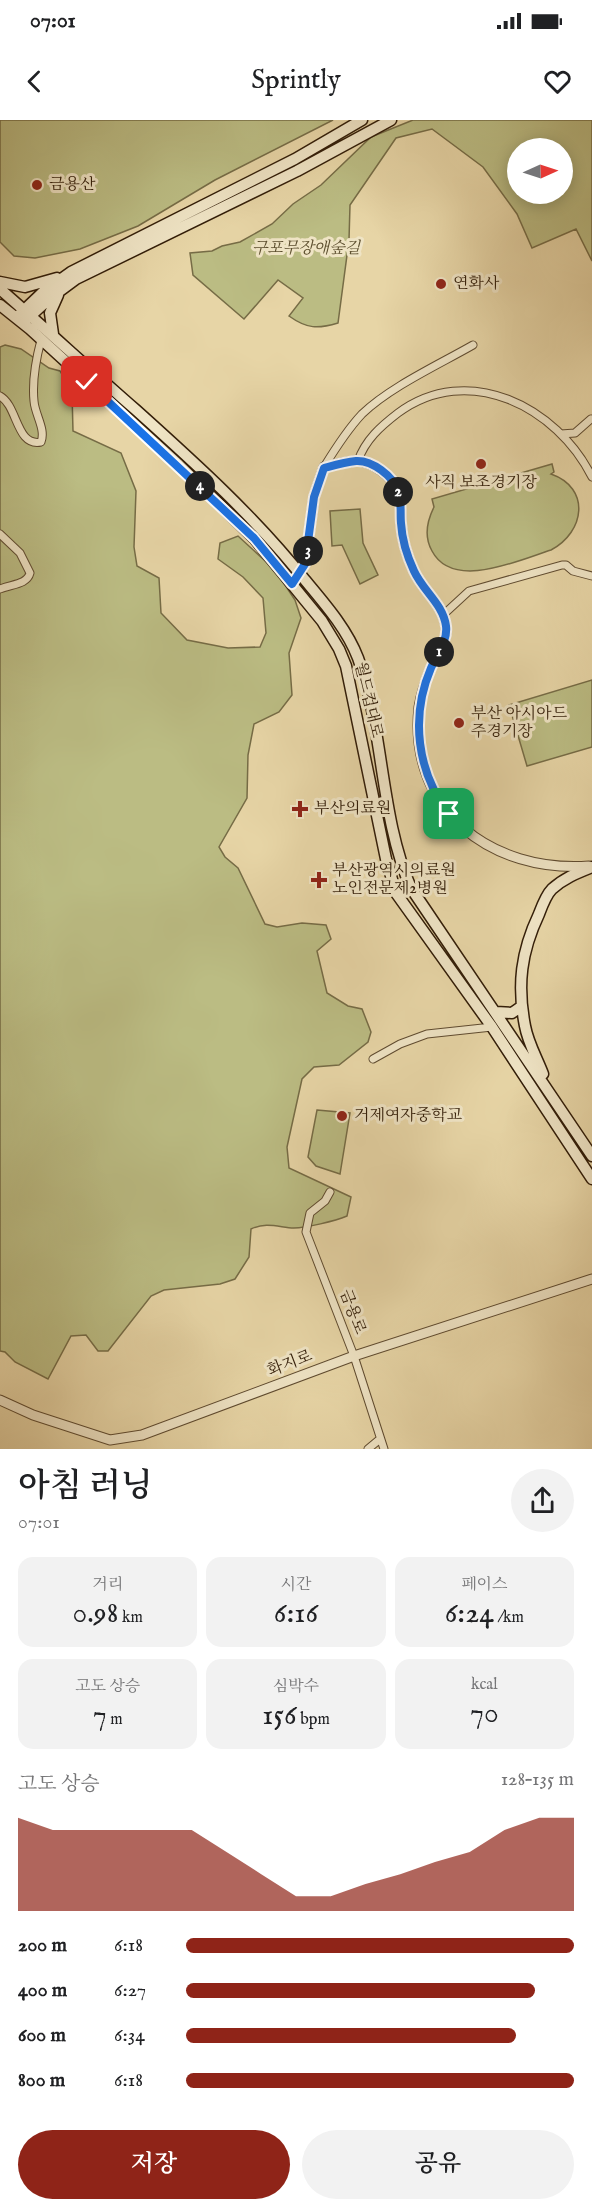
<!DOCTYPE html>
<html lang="ko">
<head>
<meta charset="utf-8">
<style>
  body { margin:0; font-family:"IM FELL English","Noto Serif KR",serif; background:#f2f2f2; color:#202124; height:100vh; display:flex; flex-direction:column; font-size:22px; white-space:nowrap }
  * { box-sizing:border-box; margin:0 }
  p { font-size:20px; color:#757577 }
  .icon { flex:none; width:33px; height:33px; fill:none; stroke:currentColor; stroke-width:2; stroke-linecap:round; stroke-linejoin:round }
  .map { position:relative; height:1329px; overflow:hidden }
  .side { display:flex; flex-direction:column; background:#fff; flex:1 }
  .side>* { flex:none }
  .needle { width:39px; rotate:87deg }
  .fabs { position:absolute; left:507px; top:18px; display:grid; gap:12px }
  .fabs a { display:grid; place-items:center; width:66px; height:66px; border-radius:50%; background:#fff; box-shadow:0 3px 15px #0003; font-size:30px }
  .pin { position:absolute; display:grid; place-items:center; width:51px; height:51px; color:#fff; margin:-26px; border-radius:12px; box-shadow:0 3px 9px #0006 }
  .km { position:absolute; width:30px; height:30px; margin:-15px; border-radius:50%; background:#222; color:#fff; font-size:16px; line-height:30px; text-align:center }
  .round { display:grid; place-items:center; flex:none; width:63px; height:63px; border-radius:32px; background:#f2f2f2 }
  .summary { display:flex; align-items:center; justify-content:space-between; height:102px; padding:0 18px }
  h1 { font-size:33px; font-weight:600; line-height:45px }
  .metrics { display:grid; grid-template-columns:repeat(3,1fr); gap:9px; height:102px; padding:6px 18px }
  .metrics div { display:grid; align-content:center; border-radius:15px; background:#f2f2f2; text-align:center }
  .metrics b { font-size:30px; font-weight:600 }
  .metrics small { font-size:16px; font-weight:400 }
  .metrics p { font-size:16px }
  .chart { height:168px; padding:12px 18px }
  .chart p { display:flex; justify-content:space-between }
  .chart svg { width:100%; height:108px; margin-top:6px; fill:#8f2418; opacity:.7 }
  .button { display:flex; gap:12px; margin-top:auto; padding:12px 18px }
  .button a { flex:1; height:69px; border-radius:36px; background:#8f2418; color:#fff; font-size:24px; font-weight:600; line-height:69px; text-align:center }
  .button a+a { background:#f2f2f2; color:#202124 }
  ul { padding:0 18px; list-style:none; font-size:20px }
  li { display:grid; grid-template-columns:96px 72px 1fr; align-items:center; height:45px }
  li i { height:15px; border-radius:8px; background:#8f2418 }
  .status { display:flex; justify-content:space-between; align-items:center; height:42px; padding:0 30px; background:#fff; direction:ltr }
  .status svg { height:16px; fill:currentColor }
  header { display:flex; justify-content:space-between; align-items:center; height:78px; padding:0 18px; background:#fff; font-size:27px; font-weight:600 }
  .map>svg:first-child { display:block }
  .green { fill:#bbbc83; stroke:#766c46; stroke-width:1.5; fill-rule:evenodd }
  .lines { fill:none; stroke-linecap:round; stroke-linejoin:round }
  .minor-casing { stroke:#5f4b30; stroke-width:9 }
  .tertiary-casing { stroke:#5f4b30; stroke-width:11 }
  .secondary-casing { stroke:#321d08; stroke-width:13 }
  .minor { stroke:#efe4c5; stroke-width:7 }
  .tertiary { stroke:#efe4c5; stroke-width:9 }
  .secondary { stroke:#efe4c5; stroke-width:10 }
  .route-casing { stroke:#fff; stroke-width:12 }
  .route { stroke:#1a73e8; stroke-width:8 }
  .poi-dot { fill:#8f2418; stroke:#efe4c5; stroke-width:2 }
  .labels { text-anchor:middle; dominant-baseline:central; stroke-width:6; stroke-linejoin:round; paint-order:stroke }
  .poi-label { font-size:16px; fill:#321d08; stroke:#efe4c5; text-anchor:start }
  .park-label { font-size:16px; font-style:italic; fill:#5b4d2d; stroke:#efe4c5 }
  .street-label { font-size:16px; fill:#321d08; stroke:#efe4c5 }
</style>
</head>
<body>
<div class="status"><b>07:01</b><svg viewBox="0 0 49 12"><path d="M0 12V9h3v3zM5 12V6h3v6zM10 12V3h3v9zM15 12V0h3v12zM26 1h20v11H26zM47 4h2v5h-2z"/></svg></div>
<header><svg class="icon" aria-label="back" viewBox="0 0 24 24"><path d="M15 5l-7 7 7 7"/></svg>Sprintly<svg class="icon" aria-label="heart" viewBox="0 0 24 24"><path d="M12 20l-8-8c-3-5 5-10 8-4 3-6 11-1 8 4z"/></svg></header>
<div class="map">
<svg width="592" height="1329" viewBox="0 0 592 1329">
  <rect width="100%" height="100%" fill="#e7d5a6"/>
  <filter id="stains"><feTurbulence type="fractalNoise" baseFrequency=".00333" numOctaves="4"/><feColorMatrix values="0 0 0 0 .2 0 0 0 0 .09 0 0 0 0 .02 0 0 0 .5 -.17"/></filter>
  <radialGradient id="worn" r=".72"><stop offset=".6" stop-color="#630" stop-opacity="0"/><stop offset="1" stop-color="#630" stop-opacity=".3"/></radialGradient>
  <!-- green -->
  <path class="green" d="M0,0h333l-118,60 -77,46 -58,23 -45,9 -21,-2 -14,-14z
    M413,0h179v141l-16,-32 -44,19 -15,-34 -34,-47 -51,-38 -36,9 -46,67 -1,35 -11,83c-20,6 -31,6 -49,-7l14,-18 -25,-18 -34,39 -51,-44 -3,-22 22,-2 10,-5 18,-4 32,-18 21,-20 28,-19 50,-48zM518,28h44v46h-44z
    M5,225l16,4 28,19 11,3 12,21 1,39 48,22 15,38 -2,56 3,19 22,12 2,35 26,27 41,8 32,-1 6,-14 -3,-35 -20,-21 -25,-18 2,-16 18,-7 37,34 20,30 6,18 -12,35 3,42 -13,17 -25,12 -6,31 -1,43 -28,49 6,10 13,11 27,56 12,3 25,-4 24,2 5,14 -14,12 10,42 21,13 14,3 9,23 -3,10 -29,23 -25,2 -12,12 -15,68 2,21 62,29 -4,19c-12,5 -41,12 -53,12 -16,-1 -28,-6 -43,1l-2,28 -14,22 -15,5 -56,6 -13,6 -43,55h-10l-12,-16 -15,1 -23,43 -33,-17 -10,-10 -5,-1v-1004z
    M552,344l2,8 -3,2c40,14 34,58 0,76 -32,10 -98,41 -119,1 -8,-14 -5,-30 2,-44l-2,-8z
    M360,389l3,34 15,32 -18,9 -18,-39 -10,1 -2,-35z
    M592,560v67l-65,19 -18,-61z
    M317,990l33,3 -10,61 -24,-8 -8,-9z"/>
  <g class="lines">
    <defs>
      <path id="minor" d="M0,276c18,10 16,51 41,46 5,-13 -6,-27 -7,-41 -2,-20 2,-42 7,-61
        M561,314l14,-1 16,-14
        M358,341c7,-21 23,-35 40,-48 70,-52 159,-6 194,64
        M324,347c11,-18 23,-37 38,-53 28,-27 76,-49 111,-69
        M0,414l20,19 10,20c-3,12 -19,11 -30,16
        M443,495l26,-24 93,-26h4l7,6 19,5
        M373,939l27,-15 27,-10 65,-7
        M330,1072l-5,9 -15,12 -4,19 48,124 30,93
        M368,1329l12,-10"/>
      <path id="tertiary" d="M292,464l13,-20 9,-67 10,-30c11,-2 21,-5 32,-6 16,0 37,15 42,31 4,9 2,21 3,31 1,17 6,33 13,48 9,21 32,35 32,59 0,14 -10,26 -15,38 -5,12 -10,26 -12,39 -11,104 73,166 170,159
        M0,1280l33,15 77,25 32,-5 212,-79 238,-77"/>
      <path id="secondary" d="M0,162l25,5 32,-9
        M0,169c46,40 90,81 136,121 59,53 119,107 169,170 20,24 42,49 53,78 26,72 22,160 53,230l181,268
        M0,185l30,24 149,136 75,73 68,83 17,28 7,17 40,193 10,34 96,134 100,152
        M20,194l23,-22 28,-20 224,-113 67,-39
        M27,199l22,-20 27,-20 221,-108 94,-51
        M53,214l-3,-21 8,-18
        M496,892l16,1 10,-7
        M543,954c-6,-16 -15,-31 -18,-48 -8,-41 -4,-74 14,-112 3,-8 7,-19 13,-25 12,-11 25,-16 40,-22"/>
    </defs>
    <!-- minor casing -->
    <use href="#minor" class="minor-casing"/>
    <!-- tertiary casing -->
    <use href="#tertiary" class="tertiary-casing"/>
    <!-- secondary casing -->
    <use href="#secondary" class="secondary-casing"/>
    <!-- minor -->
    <use href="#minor" class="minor"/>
    <!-- tertiary -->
    <use href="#tertiary" class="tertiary"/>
    <!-- secondary -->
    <use href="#secondary" class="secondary"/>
  </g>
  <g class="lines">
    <defs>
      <path id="route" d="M87,262l167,156 38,46 13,-20 9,-67 10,-29c11,-3 21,-6 32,-7 16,-1 37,15 42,30 4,10 2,22 3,32 1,17 6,33 13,48 9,20 29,33 32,55 2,15 -9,28 -15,42 -21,49 -14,104 18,146"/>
    </defs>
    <!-- route casing -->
    <use href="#route" class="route-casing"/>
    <!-- route -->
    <use href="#route" class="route"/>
  </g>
  <!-- markers -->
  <g class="poi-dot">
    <circle cx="37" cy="65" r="6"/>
    <circle cx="441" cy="164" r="6"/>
    <circle cx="481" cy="344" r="6"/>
    <circle cx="459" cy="603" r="6"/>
    <path d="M297 680h6v6h6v6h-6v6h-6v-6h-6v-6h6z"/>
    <path d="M316 751h6v6h6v6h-6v6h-6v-6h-6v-6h6z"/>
    <circle cx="342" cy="996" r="6"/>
  </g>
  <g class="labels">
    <!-- poi labels -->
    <g class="poi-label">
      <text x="49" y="65">금용산</text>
      <text x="453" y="164">연화사</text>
      <text x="481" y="363" text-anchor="middle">사직 보조경기장</text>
      <text x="471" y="594">부산 아시아드<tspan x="471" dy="18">주경기장</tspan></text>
      <text x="314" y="689">부산의료원</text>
      <text x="332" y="751">부산광역시의료원<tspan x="332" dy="18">노인전문제2병원</tspan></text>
      <text x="354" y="996">거제여자중학교</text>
    </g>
    <!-- park labels -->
    <g class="park-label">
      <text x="306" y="129">구포무장애숲길</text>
    </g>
    <!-- street labels -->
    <g class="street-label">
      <text transform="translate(368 580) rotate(77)">월드컵대로</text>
      <text transform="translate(352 1192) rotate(69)">금용로</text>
      <text transform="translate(290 1244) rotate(-21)">화지로</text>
    </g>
  </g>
  <rect width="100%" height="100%" filter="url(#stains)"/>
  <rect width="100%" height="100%" fill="url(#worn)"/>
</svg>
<div class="fabs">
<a><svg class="needle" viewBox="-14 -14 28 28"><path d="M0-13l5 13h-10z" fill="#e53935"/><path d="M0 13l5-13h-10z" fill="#757577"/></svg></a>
</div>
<div class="pin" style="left:449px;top:694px;background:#1e9e55"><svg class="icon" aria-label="arrive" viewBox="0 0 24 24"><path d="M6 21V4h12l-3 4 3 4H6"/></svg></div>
<div class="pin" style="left:87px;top:262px;background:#d93025"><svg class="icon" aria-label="check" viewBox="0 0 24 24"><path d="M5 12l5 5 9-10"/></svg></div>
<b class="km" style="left:439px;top:532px">1</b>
<b class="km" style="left:398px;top:372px">2</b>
<b class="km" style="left:308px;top:431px">3</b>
<b class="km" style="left:200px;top:366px">4</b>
</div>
<section class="side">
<div class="summary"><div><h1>아침 러닝</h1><p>07:01</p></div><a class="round"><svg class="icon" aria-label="share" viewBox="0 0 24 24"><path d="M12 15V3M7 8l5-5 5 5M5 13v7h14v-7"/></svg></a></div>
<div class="metrics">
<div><p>거리</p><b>0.98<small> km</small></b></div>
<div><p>시간</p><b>6:16</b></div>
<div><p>페이스</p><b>6:24<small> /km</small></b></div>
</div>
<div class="metrics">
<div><p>고도 상승</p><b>7<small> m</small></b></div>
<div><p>심박수</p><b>156<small> bpm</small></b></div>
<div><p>kcal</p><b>70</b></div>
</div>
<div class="chart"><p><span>고도 상승</span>128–135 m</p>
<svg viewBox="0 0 160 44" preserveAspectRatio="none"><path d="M0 44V6L10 11L20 11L30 11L40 11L50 11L60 20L70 29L80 38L90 38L100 33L110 29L120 24L130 20L140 11L150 6L160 6V44z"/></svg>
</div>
<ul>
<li><b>200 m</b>6:18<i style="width:100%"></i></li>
<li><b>400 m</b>6:27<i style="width:90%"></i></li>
<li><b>600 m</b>6:34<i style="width:85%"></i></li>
<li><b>800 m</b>6:18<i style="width:100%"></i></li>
</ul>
<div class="button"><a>저장</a><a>공유</a></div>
</section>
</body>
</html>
